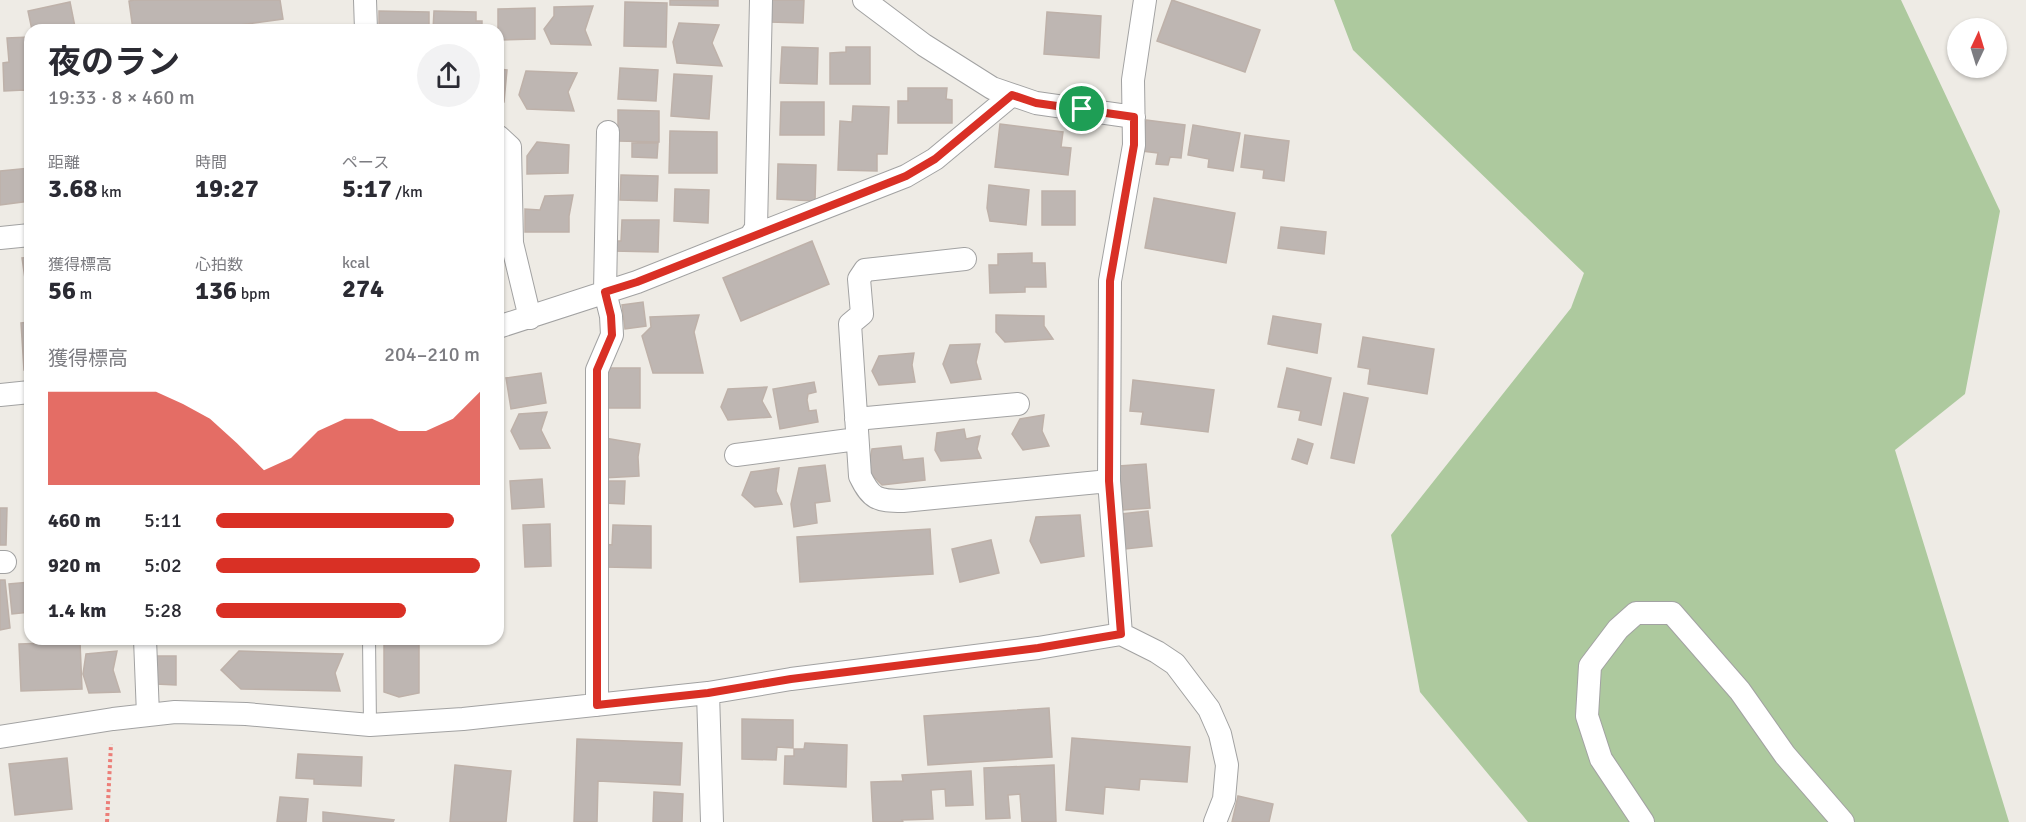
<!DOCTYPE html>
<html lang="ja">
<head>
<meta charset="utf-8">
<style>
  body { margin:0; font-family:Signika,"Noto Sans JP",sans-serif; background:#f2f2f3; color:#2b2b33; height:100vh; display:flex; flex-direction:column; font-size:22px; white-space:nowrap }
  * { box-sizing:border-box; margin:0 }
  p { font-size:20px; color:#7c7c81 }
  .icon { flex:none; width:33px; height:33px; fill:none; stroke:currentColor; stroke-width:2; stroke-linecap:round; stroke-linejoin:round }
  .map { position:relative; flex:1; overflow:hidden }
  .drawer { position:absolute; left:24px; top:24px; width:480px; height:621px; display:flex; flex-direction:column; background:#fff; border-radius:18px; box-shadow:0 2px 4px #0004 }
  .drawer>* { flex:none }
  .needle { width:39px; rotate:4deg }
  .buttons { position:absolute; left:1947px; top:18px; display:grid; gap:12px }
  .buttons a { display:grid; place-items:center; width:60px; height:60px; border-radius:50%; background:#fff; box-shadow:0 2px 4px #0004; font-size:30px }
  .pin { position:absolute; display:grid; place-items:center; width:51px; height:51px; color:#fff; margin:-26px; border:3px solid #fff; border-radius:50%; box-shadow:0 2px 6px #0007 }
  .round { display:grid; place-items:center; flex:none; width:63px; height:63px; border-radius:32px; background:#f2f2f3 }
  .overview { display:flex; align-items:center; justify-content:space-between; height:102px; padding:0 24px }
  h1 { font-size:33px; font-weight:700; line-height:45px }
  .metrics { display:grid; grid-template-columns:repeat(3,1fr); gap:9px; height:102px; padding:6px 24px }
  .metrics div { display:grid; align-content:center }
  .metrics b { font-size:26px; font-weight:700 }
  .metrics small { font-size:16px; font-weight:400 }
  .metrics p { font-size:16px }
  .chart { height:168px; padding:12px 24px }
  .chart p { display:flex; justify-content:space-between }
  .chart svg { width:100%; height:108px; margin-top:6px; fill:#d93025; opacity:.7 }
  ul { padding:0 24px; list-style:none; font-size:20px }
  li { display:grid; grid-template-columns:96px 72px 1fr; align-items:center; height:45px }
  li i { height:15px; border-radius:8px; background:#d93025 }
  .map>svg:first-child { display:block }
  .forest { fill:#adc99e }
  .building { fill:#beb6b2; stroke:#beb1a9; stroke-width:1.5 }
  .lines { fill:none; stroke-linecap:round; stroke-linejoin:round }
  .service-casing { stroke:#a2a2a2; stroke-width:14 }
  .minor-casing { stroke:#a2a2a2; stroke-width:24 }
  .path { stroke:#ec7e78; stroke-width:4; stroke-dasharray:3 3; stroke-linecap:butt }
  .service { stroke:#fff; stroke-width:12 }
  .minor { stroke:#fff; stroke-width:22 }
  .route-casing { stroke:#fff; stroke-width:12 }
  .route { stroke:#d93025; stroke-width:8 }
</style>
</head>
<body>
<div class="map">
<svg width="2026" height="822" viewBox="0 0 2026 822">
  <rect width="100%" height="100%" fill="#eeebe5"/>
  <!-- forest -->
  <path class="forest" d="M1334,0h567l99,211 -35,183 -70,56 114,372h-481l-108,-130 -29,-157 180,-227 13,-35 -231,-223z"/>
  <!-- building -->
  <path class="building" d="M135,0h145l3,19 -80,11h-70l-4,-29z
    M670,0h48v6l-48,-1z
    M771,0h33l-1,23 -33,-1z
    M1172,0l88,30 -15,42 -88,-31z
    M70,2l5,25 -17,3h-26l-4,-19z
    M625,2l42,1 -1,44 -42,-1z
    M593,6l-8,24 6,15 -40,-1 -7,-15 10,-13v-9z
    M535,8v31l-37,1v-31z
    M379,11l50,1v18h-50z
    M434,11l42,1v9h6v9h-49z
    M1047,12l54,4 -2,42 -55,-4z
    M679,23l40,2 -7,18 10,23 -45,-3 -4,-21z
    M30,37v57h-4l-1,-4 -21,1 -1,-28 6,-1 -2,-24z
    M782,47l36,1 -1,36 -37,-1z
    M846,47h24v37h-40v-31l16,-1z
    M620,68l38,2 -2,31 -38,-2z
    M498,69l9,1 -3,32h-6z
    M526,71l51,2 -9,19 6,19 -47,-2 -8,-14z
    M674,74l38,2 -3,43 -38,-3z
    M908,88h39l-1,11 6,1v23h-54v-22h10z
    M781,102h43v33h-44z
    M853,106l36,1 -2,47h-10v17l-39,-1 2,-49 12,1z
    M618,110l41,1v31l-41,-1z
    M1146,120l39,5 -4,33 -11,-1 -2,8 -12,-1 2,-11 -16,-2z
    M1000,124l63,8 -2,15 10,1 -3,27 -73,-8z
    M1193,125l47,8 -7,38 -25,-4 1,-8 -21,-4z
    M670,131l47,1v41h-48z
    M1245,135l44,6 -5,40 -21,-3 1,-8 -23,-3z
    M537,142l32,3 -1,28 -41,1v-18z
    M632,143h26l-1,15 -25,-1z
    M778,164l38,1 -1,36 -38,-2z
    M30,168v33l-30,4v-34z
    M621,175l37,1 -1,25 -37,-1z
    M989,185l40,5 -3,35 -36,-4 -3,-13z
    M675,189l34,1 -1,33 -34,-2z
    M1042,191h33v34h-33z
    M573,195l-4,21v16h-44v-23l15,1 5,-14z
    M1154,198l81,15 -9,50 -81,-15z
    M622,220h37l-1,32 -45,-1 1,-10h7z
    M1281,227l45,5 -2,22 -46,-6z
    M812,241l17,43 -88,37 -18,-43z
    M1032,253v10h13l1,24h-21v5l-35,1 -1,-28h9v-11z
    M30,257v41l-2,1 -6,-41z
    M643,302l3,24 -21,3 -3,-24z
    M699,315l-5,17 9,41h-50l-11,-37 9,-9 -1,-10z
    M996,315l48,1v10l9,13 -48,3 -9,-10z
    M1273,316l48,8 -4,29 -49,-9z
    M30,322v48h-6l-3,-47z
    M1363,337l71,12 -7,45 -59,-10 2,-15 -12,-2z
    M980,344l-4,18 5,17 -30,4 -8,-19 7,-19z
    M914,353l-2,12 3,17 -36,3 -7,-14 7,-15z
    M607,368h33v40h-33z
    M1287,368l44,10 -10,47 -22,-5 2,-9 -23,-4z
    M541,373l5,30 -35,6 -5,-31z
    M1133,380l81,10 -6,42 -67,-8 2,-12 -13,-1z
    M814,382l2,10 -8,2 -1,6 2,11 7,-1 2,12 -38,7 -7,-40z
    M767,387l-5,14 9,16 -43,3 -7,-13 7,-18z
    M1344,393l24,5 -14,65 -23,-5z
    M547,412l-6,18 9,18 -30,1 -9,-18 8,-17z
    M1044,415l-2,16 7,15 -26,4 -11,-16 8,-15z
    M964,429l2,10 14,-3 -3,13 4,9 -40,3 -6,-11 2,-17z
    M605,438l35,6 -2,13 1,19 -36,2z
    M1298,439l15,5 -6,20 -15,-5z
    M901,446l2,14 20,-2 2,22 -43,5 -14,-14 4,-22z
    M1146,464l4,44 -27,2 -4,-44z
    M825,465l5,36 -15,2 2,20 -23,4 -3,-23 8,-36z
    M779,468l-3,23 6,13 -27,3 -13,-12 9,-23z
    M542,479l2,28 -32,2 -2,-28z
    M605,481h20l-1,23 -20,-1z
    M0,508h7l-1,37h-6z
    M1148,511l4,35 -27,3 -4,-35z
    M1080,515l4,41 -43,7 -11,-22 6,-24z
    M550,524l1,42 -26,1 -2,-42z
    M613,525l38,1v42l-46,-1v-23l7,1z
    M930,529l3,45 -133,8 -3,-45z
    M991,540l8,33 -39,9 -8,-33z
    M0,580h5l5,48 -10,2z
    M30,582v30l-18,2 -3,-30z
    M384,639h35v54l-20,4 -15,-5z
    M80,642l2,47 -61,2 -2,-47z
    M117,651l-4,19 7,22 -31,1 -6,-19 3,-20z
    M239,651l104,3 -8,19 5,18 -99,-2 -20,-19z
    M156,656h20v29l-20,-1z
    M1049,708l3,49 -124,8 -4,-49z
    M742,719l51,1v28l-16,-1 -1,13 -34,-1z
    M1072,738l118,9 -3,35 -47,-3 -1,11 -34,-3 -2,27 -37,-4z
    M577,739l105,4 -2,42 -82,-4 -1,41h-23z
    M805,743l42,2 -1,42 -62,-3 1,-28h9v-7h10z
    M298,754l64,3 -1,29 -47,-2v-5l-18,-1z
    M67,758l5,51 -57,6 -6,-51z
    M455,765l56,6 -5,51h-56z
    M1054,765l2,57h-34l-2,-28 -12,1 2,23 -24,1 -2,-51z
    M971,771l2,34 -27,1 -1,-17 -14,1 2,29 -31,1 1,2h-30l-2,-40 32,-1 -1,-6z
    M654,792l29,2 -1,28h-29z
    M1238,796l35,8 -4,18h-37z
    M280,797l28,2 -2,23h-29z
    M323,812l71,8 -1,2h-70z"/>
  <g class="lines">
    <defs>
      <path id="service" d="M369,639l1,86"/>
      <path id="minor" d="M365,0l1,30
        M864,0l60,45 68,43 44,15 98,14
        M498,136l12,11 2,96 18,75
        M750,237l156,-61 29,-17 77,-64
        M0,238l30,-3
        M965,259l-100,11 -6,9 3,35 -12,10 10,152c11,23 17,25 43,25l206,-20
        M498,327l139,-45 113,-45 6,-9 5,-228
        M0,395l30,-3
        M856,419l162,-15
        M736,455l121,-16
        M0,562h5
        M1121,634l-12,-153 1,-200 24,-136 -1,-65 12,-80
        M145,639l3,76
        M708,693l4,129
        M597,705v-335l15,-35 -1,-19 -6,-24 3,-160
        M0,737l113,-18 62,-7 71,2 124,11 93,-6 245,-26 83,-14 247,-31 83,-14 36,18 18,12 34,45 11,25 7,31 -3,34 -9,23
        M1643,822l-42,-63 -14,-43 3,-50 28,-37 18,-16h36l68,78 45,64 58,67"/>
    </defs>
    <!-- service casing -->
    <use href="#service" class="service-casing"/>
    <!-- minor casing -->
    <use href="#minor" class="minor-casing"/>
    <!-- path -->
    <path class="path" d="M107,822l4,-78"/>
    <!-- service -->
    <use href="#service" class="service"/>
    <!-- minor -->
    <use href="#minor" class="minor"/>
  </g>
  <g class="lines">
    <defs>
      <path id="route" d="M1012,95l24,8 98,14v28l-24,136 -1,200 12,153 -83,14 -247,31 -83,14 -111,12v-335l15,-35 -1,-19 -6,-24 32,-10 269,-106 29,-17z"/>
    </defs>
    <!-- route casing -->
    <use href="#route" class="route-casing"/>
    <!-- route -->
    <use href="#route" class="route"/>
  </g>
</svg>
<div class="buttons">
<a><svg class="needle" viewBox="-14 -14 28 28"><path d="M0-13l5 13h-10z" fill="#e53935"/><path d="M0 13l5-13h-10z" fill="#7c7c81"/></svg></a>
</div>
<div class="pin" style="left:1082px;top:109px;background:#1e9e55"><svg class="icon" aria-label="arrive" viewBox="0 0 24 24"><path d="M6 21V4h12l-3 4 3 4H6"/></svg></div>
<section class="drawer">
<div class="overview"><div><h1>夜のラン</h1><p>19:33 · 8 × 460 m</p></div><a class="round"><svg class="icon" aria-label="share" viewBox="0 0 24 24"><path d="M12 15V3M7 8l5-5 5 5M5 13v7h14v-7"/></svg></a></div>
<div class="metrics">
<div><p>距離</p><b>3.68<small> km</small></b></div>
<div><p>時間</p><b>19:27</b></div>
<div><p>ペース</p><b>5:17<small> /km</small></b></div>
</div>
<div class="metrics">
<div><p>獲得標高</p><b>56<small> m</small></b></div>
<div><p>心拍数</p><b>136<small> bpm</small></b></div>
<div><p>kcal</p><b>274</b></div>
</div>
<div class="chart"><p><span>獲得標高</span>204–210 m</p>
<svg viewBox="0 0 160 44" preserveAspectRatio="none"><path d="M0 44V6L10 6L20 6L30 6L40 6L50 11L60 17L70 27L80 38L90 33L100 22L110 17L120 17L130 22L140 22L150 17L160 6V44z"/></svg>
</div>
<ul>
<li><b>460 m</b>5:11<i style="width:90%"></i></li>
<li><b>920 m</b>5:02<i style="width:100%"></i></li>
<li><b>1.4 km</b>5:28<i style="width:72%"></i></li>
</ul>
</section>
</div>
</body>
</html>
